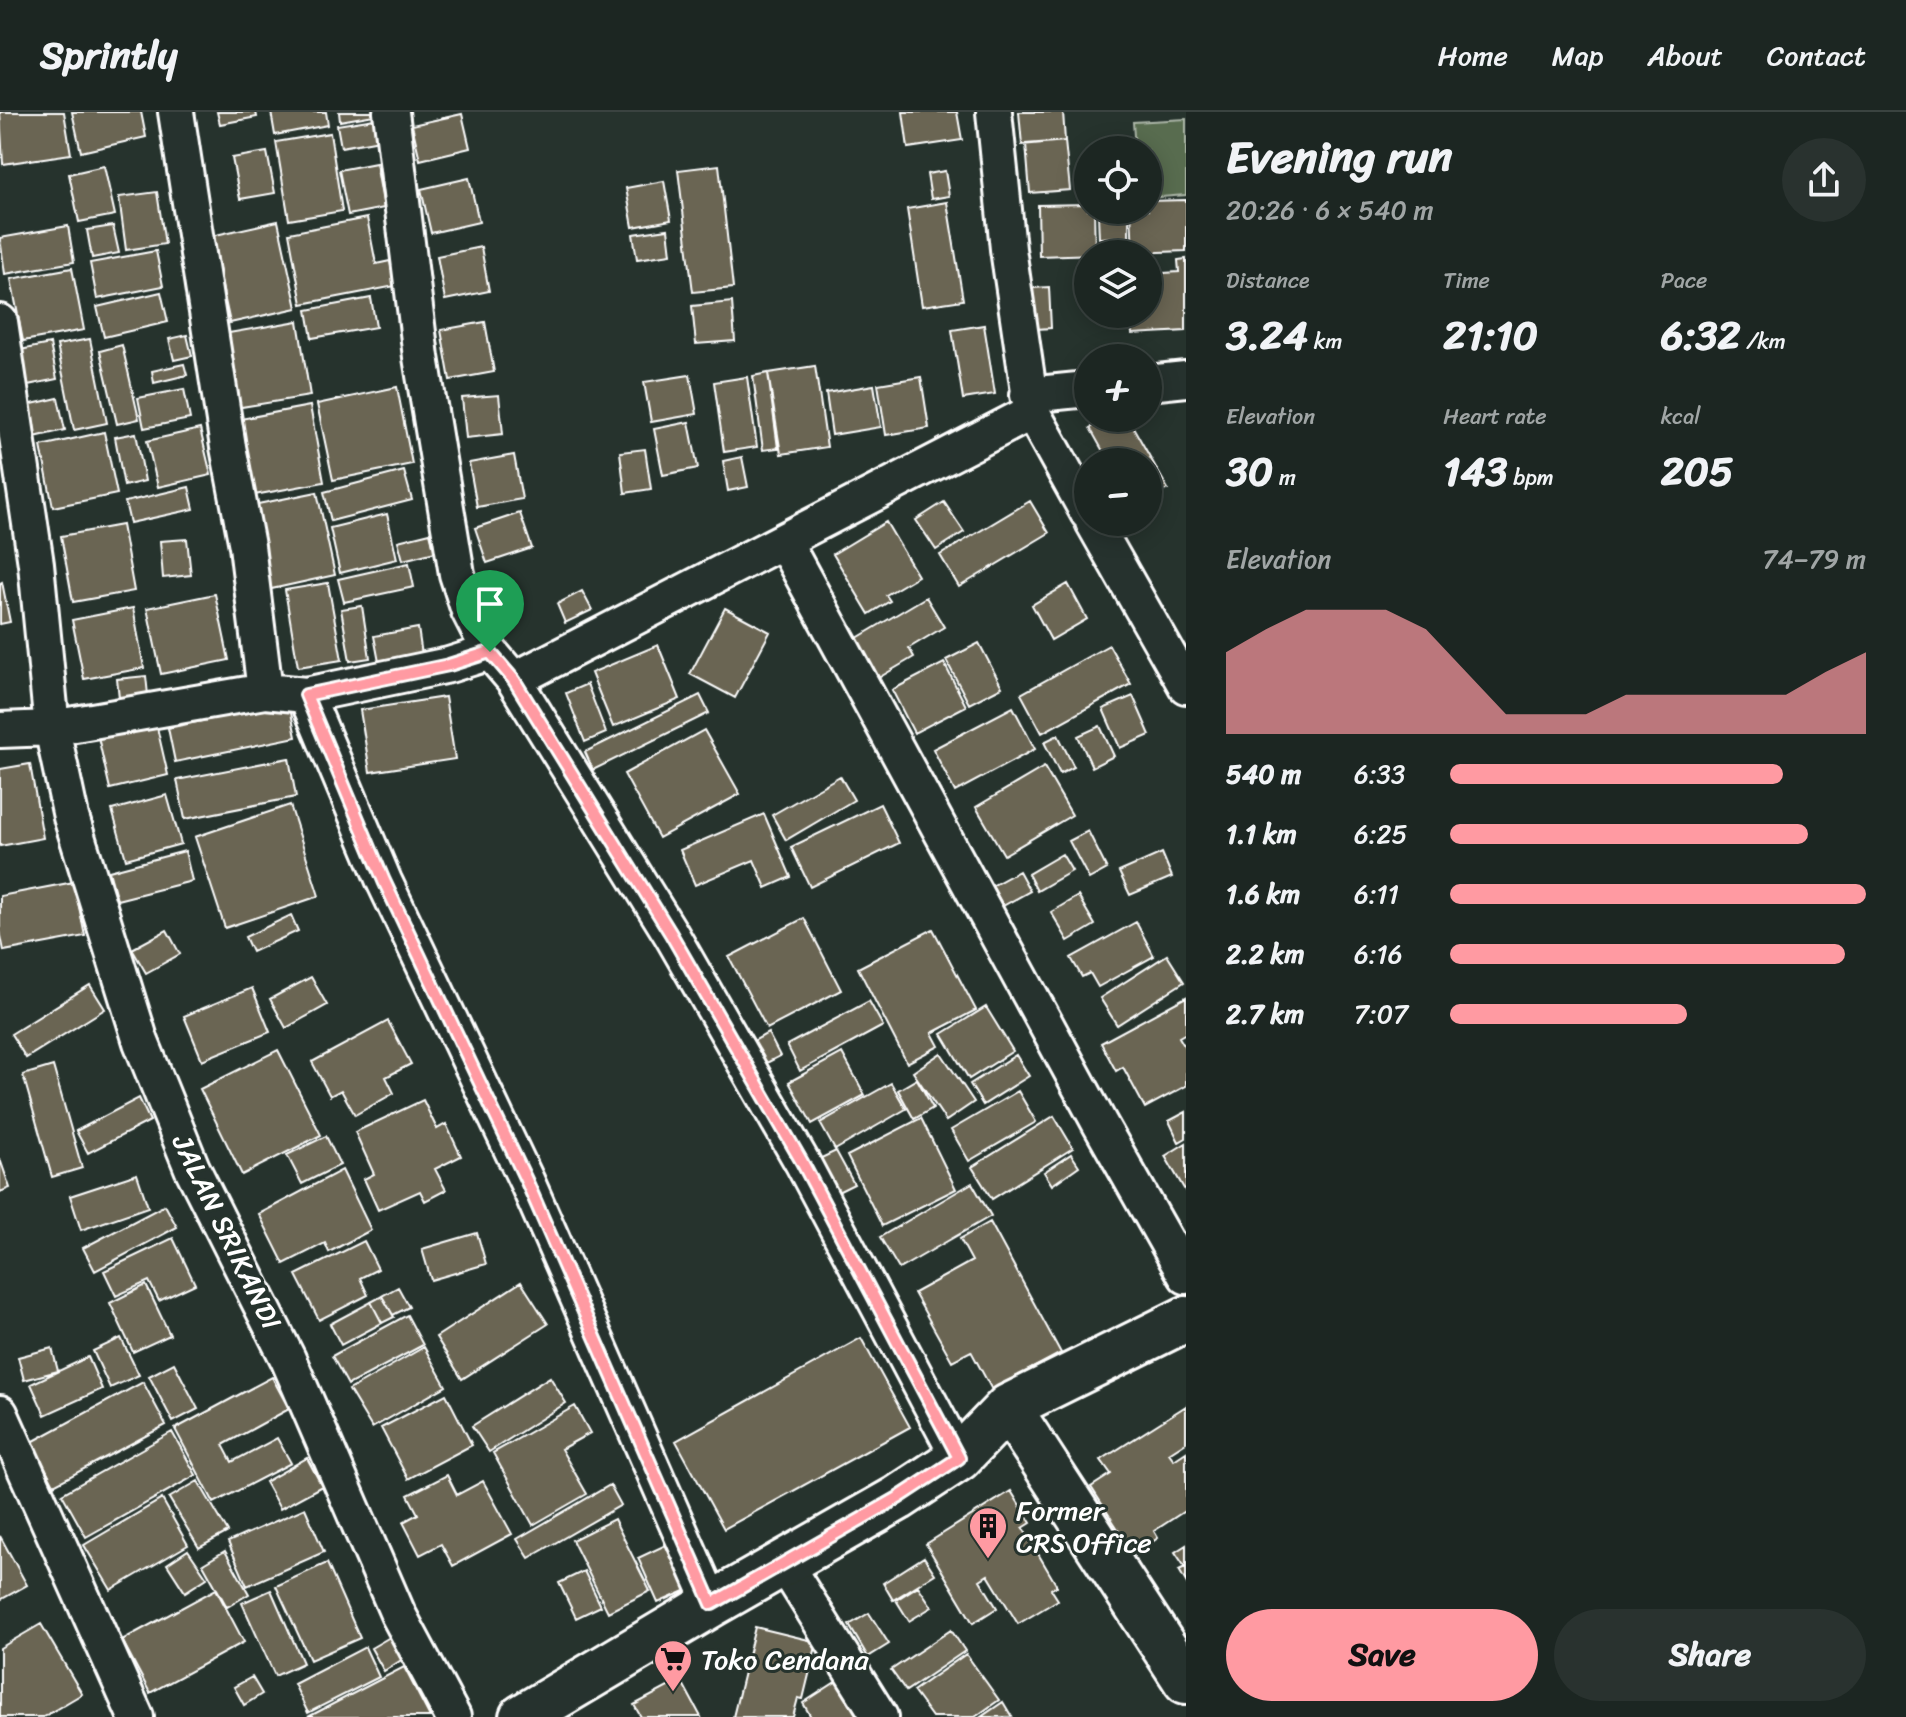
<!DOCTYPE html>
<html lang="en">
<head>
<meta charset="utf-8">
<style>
  body { margin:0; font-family:Sriracha,sans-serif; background:#29322f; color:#f1f3f6; height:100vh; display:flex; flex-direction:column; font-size:30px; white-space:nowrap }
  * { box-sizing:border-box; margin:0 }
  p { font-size:26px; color:#a0a5a5 }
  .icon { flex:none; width:44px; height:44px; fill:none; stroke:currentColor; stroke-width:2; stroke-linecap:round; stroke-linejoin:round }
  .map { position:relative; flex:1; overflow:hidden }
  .side { display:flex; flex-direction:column; background:#1c2622; width:720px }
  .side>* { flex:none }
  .controls { position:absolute; left:1074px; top:24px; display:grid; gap:16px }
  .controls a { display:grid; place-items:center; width:88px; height:88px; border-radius:50%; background:#1c2622; box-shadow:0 4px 20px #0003,0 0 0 2px #3a4340; font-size:40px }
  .pin { position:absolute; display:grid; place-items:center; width:68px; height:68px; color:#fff; margin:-82px -34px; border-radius:50% 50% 50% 0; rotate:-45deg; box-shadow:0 0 8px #0007 }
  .pin .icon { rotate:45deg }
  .round { display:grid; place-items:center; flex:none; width:84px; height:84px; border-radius:42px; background:#29322f }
  .head { display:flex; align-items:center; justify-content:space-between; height:136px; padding:0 40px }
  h1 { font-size:44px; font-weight:700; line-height:60px }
  .metrics { display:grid; grid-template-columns:repeat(3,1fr); gap:12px; height:136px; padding:8px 40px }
  .metrics div { display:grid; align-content:center }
  .metrics b { font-size:40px; font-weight:700 }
  .metrics small { font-size:22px; font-weight:400 }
  .metrics p { font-size:22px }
  .chart { height:224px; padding:16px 40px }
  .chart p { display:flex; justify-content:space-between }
  .chart svg { width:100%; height:144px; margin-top:8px; fill:#ff9aa2; opacity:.7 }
  .button { display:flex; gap:16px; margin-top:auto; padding:16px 40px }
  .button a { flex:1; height:92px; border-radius:48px; background:#ff9aa2; color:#111; font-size:32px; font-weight:700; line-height:92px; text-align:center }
  .button a+a { background:#29322f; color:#f1f3f6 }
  ul { padding:0 40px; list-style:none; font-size:26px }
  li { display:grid; grid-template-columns:128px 96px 1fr; align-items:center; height:60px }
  li i { height:20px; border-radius:10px; background:#ff9aa2 }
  header { display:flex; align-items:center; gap:48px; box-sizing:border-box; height:112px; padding:0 40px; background:#1c2622; border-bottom:2px solid #3a4340 }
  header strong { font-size:38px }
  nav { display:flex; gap:44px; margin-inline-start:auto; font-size:28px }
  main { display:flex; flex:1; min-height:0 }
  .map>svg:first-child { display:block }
  .green { fill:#596c50; stroke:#acb6a8; stroke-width:2 }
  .building { fill:#6a6552; stroke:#fff; stroke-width:2 }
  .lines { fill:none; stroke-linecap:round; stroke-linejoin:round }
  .street-casing { stroke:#fff; stroke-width:40 }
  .secondary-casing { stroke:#fff; stroke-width:50 }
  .street { stroke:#26332d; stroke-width:34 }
  .secondary { stroke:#26332d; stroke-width:44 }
  .route-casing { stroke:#fff; stroke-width:16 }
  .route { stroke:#ff9aa2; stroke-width:10 }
  .labels { text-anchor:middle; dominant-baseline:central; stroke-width:6; stroke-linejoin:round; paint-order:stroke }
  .street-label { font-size:28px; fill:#fff; stroke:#26332d }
  .poi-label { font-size:28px; fill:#fff; stroke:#26332d; text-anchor:start }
</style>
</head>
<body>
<header>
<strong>Sprintly</strong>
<nav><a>Home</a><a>Map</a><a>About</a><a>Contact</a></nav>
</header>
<main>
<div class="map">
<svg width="1186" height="1605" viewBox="0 0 1186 1605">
  <rect width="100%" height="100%" fill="#26332d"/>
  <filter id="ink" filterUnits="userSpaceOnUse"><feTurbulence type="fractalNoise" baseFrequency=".0125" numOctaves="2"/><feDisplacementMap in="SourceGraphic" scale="16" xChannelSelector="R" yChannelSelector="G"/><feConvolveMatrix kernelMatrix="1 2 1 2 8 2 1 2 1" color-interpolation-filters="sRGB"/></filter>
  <g filter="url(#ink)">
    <!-- green -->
    <path class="green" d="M1186,7v76l-38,3v-48h-13l-2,-28z"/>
    <!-- building -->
    <path class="building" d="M0,0h64l7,42 -68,10z
      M72,0h69l5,25 -65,15z
      M217,0h39l1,5 -37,7z
      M271,0h55l2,13 -53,10z
      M339,0h34l1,3 -34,6z
      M903,0h54l5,28 -54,8z
      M1019,0h44l2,29 -43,4z
      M462,2l8,34 -50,12 -8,-35z
      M381,6l4,21 -44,8 -4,-22z
      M330,21l12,78 -53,9 -13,-78z
      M1065,29l5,49 -40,3 -4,-49z
      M267,40l8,41 -35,6 -8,-41z
      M376,51l8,45 -36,7 -9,-45z
      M719,53l14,123 -40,4 -15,-122z
      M104,54l11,49 -36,7 -10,-48z
      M945,59l4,25 -18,3 -4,-25z
      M469,66l10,44 -48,11 -10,-44z
      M664,69l7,39 -38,7 -7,-39z
      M157,80l8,52 -39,6 -7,-53z
      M1186,88v51l-53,2 -2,-43h17v-9z
      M947,90l16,98 -41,6 -15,-97z
      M1088,92v6h6l1,44 -56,2 -1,-51z
      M1129,101v24l-30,1 -1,-24z
      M367,106l9,46 14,-3 5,25 -93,18 -13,-71z
      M278,109l19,87 -67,15 -19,-87z
      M68,114l6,36 -69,12 -5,-36z
      M113,114l6,27 -27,5 -5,-28z
      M668,117l3,25 -34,5 -4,-25z
      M481,135l8,44 -44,9 -8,-44z
      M156,139l7,35 -66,13 -7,-36z
      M1186,147v72l-54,3 -2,-20h18v-40l31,-2 -1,-12z
      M72,156l12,62 -61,11 -12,-62z
      M1049,175l2,41 -30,2 -3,-41z
      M161,180l7,30 -64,15 -7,-30z
      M371,186l5,29 -64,11 -5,-28z
      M732,190l3,39 -39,3 -4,-38z
      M298,209l12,75 -75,12 -12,-74z
      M485,210l9,50 -44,8 -9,-50z
      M984,213l11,69 -32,5 -11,-69z
      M187,223l5,21 -18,4 -5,-21z
      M90,227l17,84 -33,7 -17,-85z
      M50,232l7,35 -34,7 -8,-35z
      M122,233l17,74 -22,5 -17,-73z
      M184,252l3,11 -33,8 -2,-12z
      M815,254l12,81 -46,7 -13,-81z
      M768,261l10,75 -15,2 -10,-74z
      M690,263l7,39 -46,8 -7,-40z
      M747,265l10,70 -33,5 -10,-70z
      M921,265l8,51 -43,7 -8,-51z
      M874,273l7,42 -49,8 -6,-42z
      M397,275l15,77 -79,16 -16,-76z
      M184,277l6,30 -46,9 -6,-30z
      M499,283l4,39 -37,4 -4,-40z
      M58,286l7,32 -35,8 -7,-32z
      M310,294l14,76 -75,14 -14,-76z
      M1108,306h20l40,71 -20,11v-38h-39l-19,-34z
      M689,310l9,46 -35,7 -9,-46z
      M200,317l11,46 -53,12 -11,-46z
      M104,320l13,62 -64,13 -12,-61z
      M136,321l9,48 -21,5 -9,-49z
      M645,337l6,40 -26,4 -5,-41z
      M514,343l8,44 -45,8 -8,-44z
      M742,345l6,30 -20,4 -5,-30z
      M404,359l8,29 -81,21 -7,-29z
      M189,375l5,22 -64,14 -5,-21z
      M317,380l18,83 -68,15 -19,-84z
      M1030,389l19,32 -90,54 -19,-32z
      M944,390l20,30 -28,18 -20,-30z
      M520,401l12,35 -45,15 -12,-35z
      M387,402l10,45 -57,14 -10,-45z
      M886,410l32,54 -32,19 4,6 -21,13 -36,-60z
      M122,413l12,66 -61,11 -12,-66z
      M430,421l5,19 -32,8 -5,-19z
      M187,427l4,36 -28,3 -3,-37z
      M409,451l5,24 -70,15 -6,-23z
      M2,470l8,40 -10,2v-41z
      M328,471l14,77 -44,7 -13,-77z
      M1068,472l19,35 -36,21 -19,-35z
      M582,479l10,19 -27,13 -8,-19z
      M215,482l14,66 -68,14 -14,-66z
      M926,485l18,30 -35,21 5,9 -39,23 -23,-39z
      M362,494l8,52 -20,3 -9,-52z
      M133,496l11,60 -60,11 -12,-59z
      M725,496l45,24 -35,66 -45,-24z
      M418,516l4,27 -43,7 -5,-26z
      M979,531l23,44 -33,17 -23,-44z
      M658,533l22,54 -67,28 -22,-54z
      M1109,533l22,39 -89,49 -21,-39z
      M944,551l22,43 -52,27 -22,-43z
      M146,564l2,19 -29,3 -2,-19z
      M587,572l19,49 -21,9 -19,-49z
      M700,583l9,18 -116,57 -8,-18z
      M1133,584l17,39 -30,13 -17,-39z
      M445,585l10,62 -85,13 -10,-62z
      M289,591l7,34 -121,25 -7,-34z
      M1013,595l22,42 -80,43 -22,-43z
      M156,611l12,52 -58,14 -12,-52z
      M1100,614l14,30 -22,11 -14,-31z
      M704,618l36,64 -81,44 -35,-64z
      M1058,623l16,32 -14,7 -16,-32z
      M289,646l7,39 -111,22 -8,-39z
      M30,652l13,74 -43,8v-77z
      M1044,655l28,48 -68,40 -28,-48z
      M840,664l14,24 -68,40 -14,-25z
      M167,683l14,49 -55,15 -14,-49z
      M880,692l19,39 -89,44 -19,-40z
      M290,693l29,91 -94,32 -30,-91z
      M764,702l27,63 -25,11 -12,-28 -59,25 -15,-35z
      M1088,719l19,38 -18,10 -20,-38z
      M185,739l7,30 -75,19 -8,-29z
      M1162,741l10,24 -42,18 -11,-23z
      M1062,742l10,17 -35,20 -9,-17z
      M1019,759l11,20 -27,15 -11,-20z
      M74,770l11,54 -81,15 -4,-20v-35z
      M1078,784l17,29 -27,16 -17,-29z
      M291,803l7,16 -46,21 -7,-15z
      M804,806l37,72 -74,39 -38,-72z
      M1136,810l18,34 -56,31 -8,-14 -8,4 -11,-19z
      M933,817l43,81 -44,23 7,13 -32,17 -49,-95z
      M167,818l13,24 -34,19 -14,-24z
      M1167,843l17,27 -67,43 -17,-27z
      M311,865l16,28 -41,23 -16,-29z
      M90,873l15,24 -79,49 -15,-24z
      M252,876l18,44 -68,28 -18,-44z
      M1186,885v36l-7,4 7,12v37l-41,22 -22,-41 -7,4 -15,-28z
      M869,889l14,25 -83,45 -13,-26z
      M986,895l27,44 -44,28 -27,-45z
      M388,909l23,43 -25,13 8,16 -39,22 -14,-25 -11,6 -18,-34z
      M768,921l12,23 -23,12 -12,-22z
      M278,938l43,85 -79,40 -42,-86z
      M842,941l23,42 -53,29 -23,-42z
      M941,941l33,49 -28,19 -33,-49z
      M1016,943l13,21 -46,29 -13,-21z
      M53,954l29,102 -30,9 -29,-102z
      M917,967l16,29 -19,11 -16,-29z
      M891,971l15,26 -71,41 -15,-27z
      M1018,979l18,31 -67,39 -18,-31z
      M139,986l11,23 -62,32 -12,-22z
      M423,988l14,29 9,-5 15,32 -26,13 11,21 -21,11 -5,-10 -42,19 -14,-31 10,-5 -19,-42z
      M1186,1000v26l-7,4 -10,-21z
      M1054,1004l19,32 -81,51 -20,-32z
      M921,1006l35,71 -74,37 -35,-70z
      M326,1024l14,29 -38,19 -15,-29z
      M1186,1031v49l-21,-36z
      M836,1039l18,33 -20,10 -17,-34z
      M1071,1042l8,12 -27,19 -8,-13z
      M0,1047l10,29 -10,4z
      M342,1058l29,60 -42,22 -4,-9 -41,21 -25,-50z
      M137,1062l11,33 -67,23 -11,-34z
      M972,1071l19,33 -92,53 -19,-32z
      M165,1093l12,22 -82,44 -12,-23z
      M990,1110l71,131 -69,37 -21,-39 -19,10 -38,-68 58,-32 -12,-22z
      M477,1121l9,31 -55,16 -9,-31z
      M173,1126l22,46 -36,17 -10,-20 -33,15 -12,-25z
      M364,1129l14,28 -18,9 8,17 -49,25 -23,-45z
      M521,1170l27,42 -86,55 -26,-42z
      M146,1173l24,50 -37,17 -23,-49z
      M398,1175l11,20 -16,8 -11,-19z
      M382,1184l12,21 -12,6 -11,-21z
      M371,1190l11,21 -41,22 -11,-21z
      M407,1203l16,30 -75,40 -16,-29z
      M121,1226l18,37 -29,13 -17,-37z
      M861,1226l49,89 -186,102 -48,-88z
      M424,1235l22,39 -74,42 -23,-38z
      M52,1236l6,23 -34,9 -6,-23z
      M88,1245l14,32 -57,26 -14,-31z
      M174,1251l24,46 -25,13 -24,-46z
      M272,1265l17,32 -66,36 9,17 45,-24 14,25 -77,40 -39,-74z
      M550,1265l16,26 -77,49 -17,-26z
      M143,1270l23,43 -112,60 -22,-43z
      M446,1282l26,51 -64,34 -27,-51z
      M575,1294l15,27 -29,16 26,45 -54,31 -40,-72z
      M1186,1294v36l-17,11 5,7 12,-8v58l-32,21 4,7 -24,16 -43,-67 20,-13 -10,-14z
      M172,1320l24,43 -110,62 -24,-43z
      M307,1346l15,28 -42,23 -15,-27z
      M447,1363l10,20 26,-14 29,53 -59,32 -12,-22 -21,11 -17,-33 15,-8 -10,-19z
      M198,1369l30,51 -29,16 -30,-50z
      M610,1373l11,20 -92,53 -12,-19z
      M1011,1379l20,32 -8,5 34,58 -6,3 7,11 -40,24 -30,-49 -8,5 17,28 -24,15 -47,-79z
      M162,1387l26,46 -77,45 -27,-45z
      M305,1396l19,44 -77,34 -19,-44z
      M614,1407l36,72 -42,21 -36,-72z
      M0,1424l27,49 -27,15z
      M672,1430l20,46 -34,15 -20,-45z
      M1186,1433v37l-7,-12 6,-3 -10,-15z
      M188,1438l19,28 -22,14 -18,-28z
      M225,1439l24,43 -22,13 -24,-43z
      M924,1445l11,17 -42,26 -10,-17z
      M327,1451l33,75 -50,22 -34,-74z
      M584,1459l17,35 -25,12 -17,-35z
      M918,1474l14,21 -23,14 -13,-21z
      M216,1477l28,53 -94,51 -28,-53z
      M271,1478l32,73 -28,13 -33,-73z
      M869,1501l20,31 -21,13 -19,-32z
      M41,1512l41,70 -39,23h-43v-69z
      M755,1515l62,15 -14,57 -5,-1 -5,19h-60z
      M951,1518l14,21 -59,40 -15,-21z
      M390,1525l13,22 -19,12 -13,-23z
      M365,1535l14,30 -71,36 -14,-29z
      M966,1542l33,46 -24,17h-43l-19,-26z
      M404,1555l26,50h-122z
      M848,1562l20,34 -14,9h-43l-8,-14z
      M252,1565l10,17 -18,11 -10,-18z
      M681,1568l20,37h-60l-7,-12z
      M1003,1590l9,15h-31z"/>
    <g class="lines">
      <defs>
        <path id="street" d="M176,0l52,335 19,99 18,145
          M391,0l30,245 36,217 12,37 21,41 24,28 157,254 131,228 157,296
          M994,0l14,137 24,163 56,101
          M0,210l36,242 16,164 19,89 70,225 51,126 96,191 110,255 55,103
          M1148,271l38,-4
          M1028,283l60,-6
          M1093,410l93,164
          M784,430l316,582 86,152
          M514,568l518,-268
          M306,583l78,186 143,301 185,422
          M0,618l52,-2 213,-37 41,4 143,-30 41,-13
          M0,1301l136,304
          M784,1451l96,154"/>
        <path id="secondary" d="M1008,1295l178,274
          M522,1605l190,-113 186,-106 61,-40 49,-51 178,-88"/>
      </defs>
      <!-- street casing -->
      <use href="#street" class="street-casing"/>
      <!-- secondary casing -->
      <use href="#secondary" class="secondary-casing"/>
      <!-- street -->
      <use href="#street" class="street"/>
      <!-- secondary -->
      <use href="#secondary" class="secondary"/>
    </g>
  </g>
  <g class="lines" filter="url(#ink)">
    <defs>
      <path id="route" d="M490,540l24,28 157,254 131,228 157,296 -61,40 -186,106 -185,-422 -143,-301 -78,-186 143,-30z"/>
    </defs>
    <!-- route casing -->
    <use href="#route" class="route-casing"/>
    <!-- route -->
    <use href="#route" class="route"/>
  </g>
  <!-- icons -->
  <defs>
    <symbol id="building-pin" viewBox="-11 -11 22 30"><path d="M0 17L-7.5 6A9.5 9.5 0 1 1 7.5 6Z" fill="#ff9aa2" stroke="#26332d"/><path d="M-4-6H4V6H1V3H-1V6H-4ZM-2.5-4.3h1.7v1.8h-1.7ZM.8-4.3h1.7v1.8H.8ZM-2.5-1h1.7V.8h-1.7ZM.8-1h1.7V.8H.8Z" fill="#111"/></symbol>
    <symbol id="supermarket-pin" viewBox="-11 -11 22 30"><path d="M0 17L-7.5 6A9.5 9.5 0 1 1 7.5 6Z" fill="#ff9aa2" stroke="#26332d"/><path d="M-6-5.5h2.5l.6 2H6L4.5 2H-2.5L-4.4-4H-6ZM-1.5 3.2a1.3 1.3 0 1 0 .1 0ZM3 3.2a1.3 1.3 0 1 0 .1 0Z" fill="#111"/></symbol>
  </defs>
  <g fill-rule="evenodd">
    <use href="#building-pin" x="966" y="1392" width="44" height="60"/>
    <use href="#supermarket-pin" x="651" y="1525" width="44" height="60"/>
  </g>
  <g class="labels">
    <!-- street labels -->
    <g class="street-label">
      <text transform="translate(227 1120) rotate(64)">JALAN SRIKANDI</text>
    </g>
    <!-- poi labels -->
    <g class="poi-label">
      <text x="1016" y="1398">Former<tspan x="1016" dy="32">CRS Office</tspan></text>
      <text x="701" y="1547">Toko Cendana</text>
    </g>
  </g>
</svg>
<div class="controls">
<a><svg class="icon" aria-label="locate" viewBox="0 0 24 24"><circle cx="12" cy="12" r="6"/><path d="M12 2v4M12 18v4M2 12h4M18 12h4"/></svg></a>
<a><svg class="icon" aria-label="layers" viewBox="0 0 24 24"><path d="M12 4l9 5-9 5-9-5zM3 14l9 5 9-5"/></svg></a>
<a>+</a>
<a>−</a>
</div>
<div class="pin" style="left:490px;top:540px;background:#1e9e55"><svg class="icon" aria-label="arrive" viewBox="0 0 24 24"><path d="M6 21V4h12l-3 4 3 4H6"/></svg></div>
</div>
<section class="side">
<div class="head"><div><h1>Evening run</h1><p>20:26 · 6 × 540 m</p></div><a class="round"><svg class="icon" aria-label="share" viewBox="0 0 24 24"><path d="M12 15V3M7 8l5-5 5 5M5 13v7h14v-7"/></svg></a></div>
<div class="metrics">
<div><p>Distance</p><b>3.24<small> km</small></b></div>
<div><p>Time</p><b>21:10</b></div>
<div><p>Pace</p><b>6:32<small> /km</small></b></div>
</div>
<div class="metrics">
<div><p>Elevation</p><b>30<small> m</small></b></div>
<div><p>Heart rate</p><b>143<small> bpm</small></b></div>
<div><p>kcal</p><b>205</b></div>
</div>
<div class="chart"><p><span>Elevation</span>74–79 m</p>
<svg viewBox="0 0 160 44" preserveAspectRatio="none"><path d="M0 44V19L10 12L20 6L30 6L40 6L50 12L60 25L70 38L80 38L90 38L100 32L110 32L120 32L130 32L140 32L150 25L160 19V44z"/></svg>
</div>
<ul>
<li><b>540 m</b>6:33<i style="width:80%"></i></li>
<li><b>1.1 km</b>6:25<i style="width:86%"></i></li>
<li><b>1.6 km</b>6:11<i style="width:100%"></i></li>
<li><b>2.2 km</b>6:16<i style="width:95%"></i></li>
<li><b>2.7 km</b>7:07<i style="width:57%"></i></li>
</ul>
<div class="button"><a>Save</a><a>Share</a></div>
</section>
</main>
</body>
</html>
